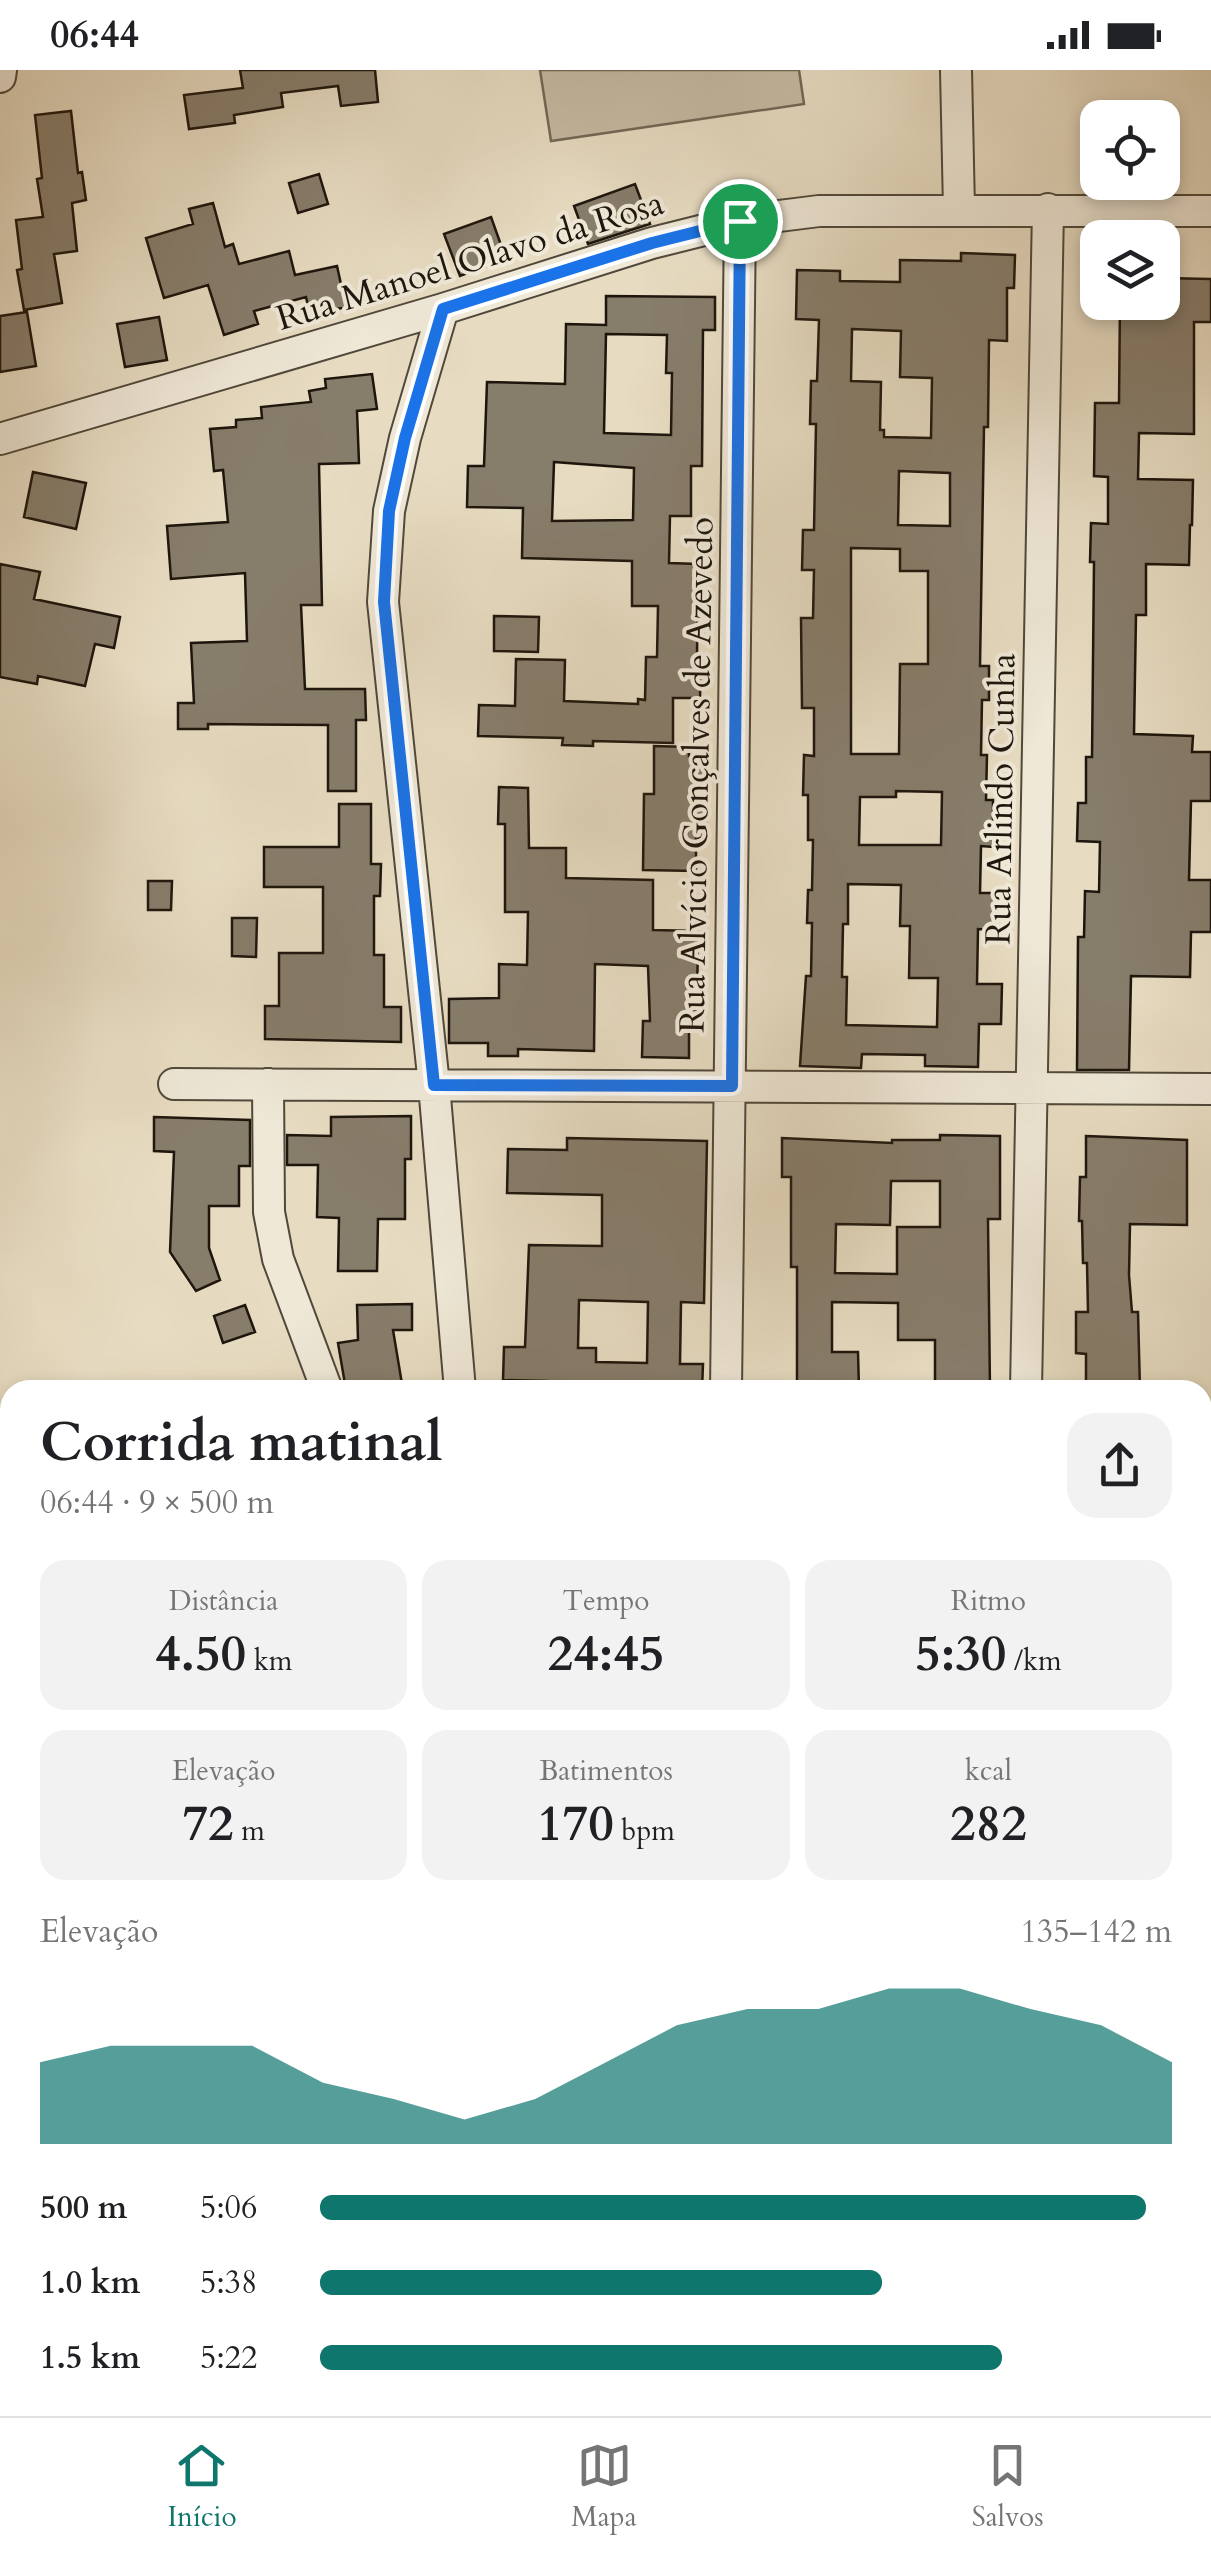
<!DOCTYPE html>
<html lang="pt">
<head>
<meta charset="utf-8">
<style>
  body { margin:0; font-family:Cardo,serif; background:#f2f2f2; color:#202124; height:100vh; display:flex; flex-direction:column; font-size:38px; white-space:nowrap }
  * { box-sizing:border-box; margin:0 }
  p { font-size:32px; color:#757577 }
  .icon { flex:none; width:55px; height:55px; fill:none; stroke:currentColor; stroke-width:2; stroke-linecap:round; stroke-linejoin:round }
  .map { position:relative; flex:1; overflow:hidden }
  .sheet { position:absolute; left:0px; top:1310px; width:1212px; height:1038px; display:flex; flex-direction:column; background:#fff; border-radius:30px 30px 0 0; box-shadow:0 5px 15px #0003 }
  .sheet>* { flex:none }
  .tools { position:absolute; left:1080px; top:30px; display:grid; gap:20px }
  .tools a { display:grid; place-items:center; width:100px; height:100px; border-radius:20px; background:#fff; box-shadow:0 5px 15px #0003; font-size:50px }
  .pin { position:absolute; display:grid; place-items:center; width:85px; height:85px; color:#fff; margin:-42px; border:5px solid #fff; border-radius:50%; box-shadow:0 2px 10px #0007 }
  .round { display:grid; place-items:center; flex:none; width:105px; height:105px; border-radius:30px; background:#f2f2f2 }
  .overview { display:flex; align-items:center; justify-content:space-between; height:170px; padding:0 40px }
  h1 { font-size:55px; font-weight:800; line-height:75px }
  .stats { display:grid; grid-template-columns:repeat(3,1fr); gap:15px; height:170px; padding:10px 40px }
  .stats div { display:grid; align-content:center; border-radius:25px; background:#f2f2f2; text-align:center }
  .stats b { font-size:50px; font-weight:800 }
  .stats small { font-size:28px; font-weight:400 }
  .stats p { font-size:28px }
  .chart { height:280px; padding:20px 40px }
  .chart p { display:flex; justify-content:space-between }
  .chart svg { width:100%; height:180px; margin-top:10px; fill:#0f766e; opacity:.7 }
  ul { padding:0 40px; list-style:none; font-size:32px }
  li { display:grid; grid-template-columns:160px 120px 1fr; align-items:center; height:75px }
  li i { height:25px; border-radius:12px; background:#0f766e }
  .status { display:flex; justify-content:space-between; align-items:center; height:70px; padding:0 50px; background:#fff; direction:ltr }
  .status svg { height:28px; fill:currentColor }
  .dock { display:flex; justify-content:space-around; align-items:center; height:140px; border-top:2px solid #e0e0e0; background:#fff; font-size:28px; color:#757577 }
  .dock a { display:grid; justify-items:center; gap:5px }
  .dock .on { color:#0f766e }
  .map>svg:first-child { display:block }
  .green { fill:#c5baa3; stroke:#726858; stroke-width:2.5 }
  .building { fill:#877d6b; stroke:#1e160d; stroke-width:2.5; fill-rule:evenodd }
  .lines { fill:none; stroke-linecap:round; stroke-linejoin:round }
  .minor-casing { stroke:#50483a; stroke-width:34 }
  .minor { stroke:#efe8d7; stroke-width:30 }
  .route-casing { stroke:#fff; stroke-width:20 }
  .route { stroke:#1a73e8; stroke-width:12 }
  .labels { text-anchor:middle; dominant-baseline:central; stroke-width:8; stroke-linejoin:round; paint-order:stroke }
  .street-label { font-size:35px; fill:#1e160d; stroke:#efe8d7 }
</style>
</head>
<body>
<div class="status"><b>06:44</b><svg viewBox="0 0 49 12"><path d="M0 12V9h3v3zM5 12V6h3v6zM10 12V3h3v9zM15 12V0h3v12zM26 1h20v11H26zM47 4h2v5h-2z"/></svg></div>
<div class="map">
<svg width="1211" height="2346" viewBox="0 0 1211 2346">
  <rect width="100%" height="100%" fill="#e7dcc2"/>
  <filter id="stains"><feTurbulence type="fractalNoise" baseFrequency=".002" numOctaves="4"/><feColorMatrix values="0 0 0 0 .2 0 0 0 0 .09 0 0 0 0 .02 0 0 0 .5 -.17"/></filter>
  <radialGradient id="worn" r=".72"><stop offset=".6" stop-color="#630" stop-opacity="0"/><stop offset="1" stop-color="#630" stop-opacity=".3"/></radialGradient>
  <!-- green -->
  <path class="green" d="M540,0h259l5,34 -253,37z"/>
  <!-- building -->
  <path class="building" d="M240,0h135l3,32 -37,4 -3,-20 -57,7 2,14 -49,8 1,8 -46,6 -5,-34 59,-7z
    M71,41l7,62 4,-1 4,28 -14,3 5,48 -23,3 8,49 -38,7 -7,-40 5,-1 -6,-49 27,-3 -6,-38 5,-1 -7,-63z
    M319,104l9,30 -30,9 -9,-30z
    M635,114l15,40 -62,20 -14,-38z
    M213,133l12,44 8,-3 6,20 50,-13 6,24 42,-9 9,41 -36,8 -4,-18 -52,14 4,13 -34,11 -16,-50 -44,13 -18,-60 47,-14 -4,-15z
    M491,147l15,42 -46,17 -16,-42z
    M961,183l54,2 -1,33h-7v53l-18,-1 -1,87h-4l-4,239h9v34h-7l-1,55h6l-1,45h7v47l-12,-1 -1,47h17l-1,37 -18,-1 -1,55h25l-1,40h-22l-1,43 -53,-1v-11l-63,-1 -1,14 -61,-2 6,-90h5l1,-53h-5l1,-33h4l1,-50h-5v-45h-5l1,-40 10,1v-48h-12l-1,-90h12l1,-48h-12l1,-40h11l2,-106h-6l1,-43h6l2,-61 -23,-1 1,-49 43,1v10l60,1v-22l61,1zM852,259l49,2 -1,46 32,1 -1,60 -47,-1v-7h-4l1,-48 -30,-1zM899,401l51,2v53l-52,-1zM851,478l49,1v22h28v93h-28l-1,90h-48zM896,721l46,1 -1,53h-82l1,-48h36zM848,814l53,1 -1,41h10l-1,52h29l-1,49 -91,-2 1,-48h-5l1,-53h5z
    M1162,208l49,1v43h-17v112l-55,-1 -1,46 55,1 -1,45h-2l-1,40 -43,-1v51h-10l-2,119 59,2 -1,16h19v49h-20l-2,79h22v52h-20l-1,45 -59,-1 -2,94h-52l1,-133h6l1,-46 14,1 1,-50 -23,-1 1,-38h8v-46h6l2,-195h-4l1,-39 17,1v-47l-14,-1 1,-73h24l1,-101h42z
    M606,226l109,1v33h-12l-1,136h-11v50h-21l-1,47 29,1 -1,94h4l-1,40h-27v45l-80,-2v5l-31,-1 1,-7 -85,-2 1,-31 36,1 1,-47 49,1 -1,41 74,3v-5l7,1 1,-43h11l1,-51h-26v-45l-110,-3 1,-50 -56,-1 1,-41h16l3,-84 78,2 1,-60 40,1zM606,264l61,1 -1,38h6l-1,62 -67,-2zM554,392l80,6 -1,52 -81,1z
    M27,242l9,54 -36,6v-56z
    M159,247l8,43 -42,7 -8,-43z
    M372,304l5,35 -20,2 2,52 -40,1 3,141h-21l4,84h60l1,31h-10v71h-28v-66l-120,-1v5h-30v-26h16l-3,-60 56,-2 -2,-68 -74,6 -4,-53 61,-4 -5,-52 -9,1 -4,-42 26,-2v-7l26,-2 -1,-11 50,-5 -2,-11 17,-3 -1,-9z
    M33,402l53,11 -10,46 -52,-12z
    M0,494l40,8 -6,27 86,18 -6,31 -19,-4 -10,42 -47,-10 -1,8 -37,-7z
    M494,546l45,1 -1,35 -44,-1z
    M654,676l35,1v9h18l-1,82h-10v33l-53,-1 1,-76h10z
    M499,717l29,1 1,60h37v30l87,2v50l45,1 -1,79h-8v48l-47,-1 1,-36h7l-2,-55 -53,-2 -1,87 -76,-2v7h-30v-13h-39v-44l50,-1v-34l28,1 1,-53h-23v-88h-7z
    M339,734h32v60h10l-1,32h-6v59h10v52h17v35l-136,-3v-33h14v-53h44v-66h-59v-40h75z
    M148,811h24l-1,29h-23z
    M232,848h25l-1,39 -24,-1z
    M411,1046v43h-6v60h-27l-1,52h-39l1,-53 -22,-1 1,-52h-31v-30l44,1v-19z
    M154,1047l96,3v46h-11v40h-30v42l11,32 -24,11 -26,-39 4,-100 -20,-1z
    M940,1065l60,1v83h-12l2,171h-55v-50h-37v-37l-66,-1v50h26l1,38h-62v-123h-6v-90h-9v-39l110,5v-3h48zM891,1111h49v46h-43v47l-62,-1 1,-49 54,1z
    M1086,1066l101,4v85l-57,-1 -1,51 3,37h6l2,78h-54v-36l-10,-1v-41h12l-1,-49h-4l-1,-42h-3l1,-44h6z
    M567,1068l140,3 -3,162 -23,-1 -1,62h23l-1,26h-155v-9l-44,-1 1,-33h21l4,-102 73,1v-51l-95,-2 1,-44 59,1zM579,1230l69,2 -1,61 -51,-1v-14h-18z
    M412,1234v26h-19l10,60h-57l-8,-47 20,-3 -1,-35z
    M245,1235l10,27 -32,11 -9,-27z"/>
  <g class="lines">
    <defs>
      <path id="minor" d="M956,0l3,139
        M0,7l1,-7
        M443,239l-38,129 -16,73 -6,91 51,483 26,305
        M0,369l443,-130 209,-66 88,-22 79,-10h392
        M174,1014l1037,5
        M268,1014l1,128 9,47 49,131
        M726,1320l14,-1169
        M1026,1320l22,-1181
        M1202,1716l9,1
        M1202,2127l9,-4
        M397,2346l1,-8
        M776,2346l12,-8"/>
    </defs>
    <!-- minor casing -->
    <use href="#minor" class="minor-casing"/>
    <!-- minor -->
    <use href="#minor" class="minor"/>
  </g>
  <g class="lines">
    <defs>
      <path id="route" d="M740,151l-8,865 -298,-1 -50,-483 5,-91 16,-73 38,-129 209,-66z"/>
    </defs>
    <!-- route casing -->
    <use href="#route" class="route-casing"/>
    <!-- route -->
    <use href="#route" class="route"/>
  </g>
  <g class="labels">
    <!-- street labels -->
    <g class="street-label">
      <text transform="translate(470 191) rotate(-17)">Rua Manoel Olavo da Rosa</text>
      <text transform="translate(697 705) rotate(-89)">Rua Alvício Gonçalves de Azevedo</text>
      <text transform="translate(1001 729) rotate(-89)">Rua Arlindo Cunha</text>
    </g>
  </g>
  <rect width="100%" height="100%" filter="url(#stains)"/>
  <rect width="100%" height="100%" fill="url(#worn)"/>
</svg>
<div class="tools">
<a><svg class="icon" aria-label="locate" viewBox="0 0 24 24"><circle cx="12" cy="12" r="6"/><path d="M12 2v4M12 18v4M2 12h4M18 12h4"/></svg></a>
<a><svg class="icon" aria-label="layers" viewBox="0 0 24 24"><path d="M12 4l9 5-9 5-9-5zM3 14l9 5 9-5"/></svg></a>
</div>
<div class="pin" style="left:740px;top:151px;background:#1e9e55"><svg class="icon" aria-label="arrive" viewBox="0 0 24 24"><path d="M6 21V4h12l-3 4 3 4H6"/></svg></div>
<section class="sheet">
<div class="overview"><div><h1>Corrida matinal</h1><p>06:44 · 9 × 500 m</p></div><a class="round"><svg class="icon" aria-label="share" viewBox="0 0 24 24"><path d="M12 15V3M7 8l5-5 5 5M5 13v7h14v-7"/></svg></a></div>
<div class="stats">
<div><p>Distância</p><b>4.50<small> km</small></b></div>
<div><p>Tempo</p><b>24:45</b></div>
<div><p>Ritmo</p><b>5:30<small> /km</small></b></div>
</div>
<div class="stats">
<div><p>Elevação</p><b>72<small> m</small></b></div>
<div><p>Batimentos</p><b>170<small> bpm</small></b></div>
<div><p>kcal</p><b>282</b></div>
</div>
<div class="chart"><p><span>Elevação</span>135–142 m</p>
<svg viewBox="0 0 160 44" preserveAspectRatio="none"><path d="M0 44V24L10 20L20 20L30 20L40 29L50 33L60 38L70 33L80 24L90 15L100 11L110 11L120 6L130 6L140 11L150 15L160 24V44z"/></svg>
</div>
<ul>
<li><b>500 m</b>5:06<i style="width:97%"></i></li>
<li><b>1.0 km</b>5:38<i style="width:66%"></i></li>
<li><b>1.5 km</b>5:22<i style="width:80%"></i></li>
</ul>
</section>
</div>
<nav class="dock">
<a class="on"><svg class="icon" aria-label="home" viewBox="0 0 24 24"><path d="M3 11l9-7 9 7M6 9v11h12V9"/></svg>Início</a>
<a><svg class="icon" aria-label="map" viewBox="0 0 24 24"><path d="M3 6l6-2 6 2 6-2v14l-6 2-6-2-6 2zM9 4v14M15 6v14"/></svg>Mapa</a>
<a><svg class="icon" aria-label="saved" viewBox="0 0 24 24"><path d="M7 4h10v16l-5-4-5 4z"/></svg>Salvos</a>
</nav>
</body>
</html>
